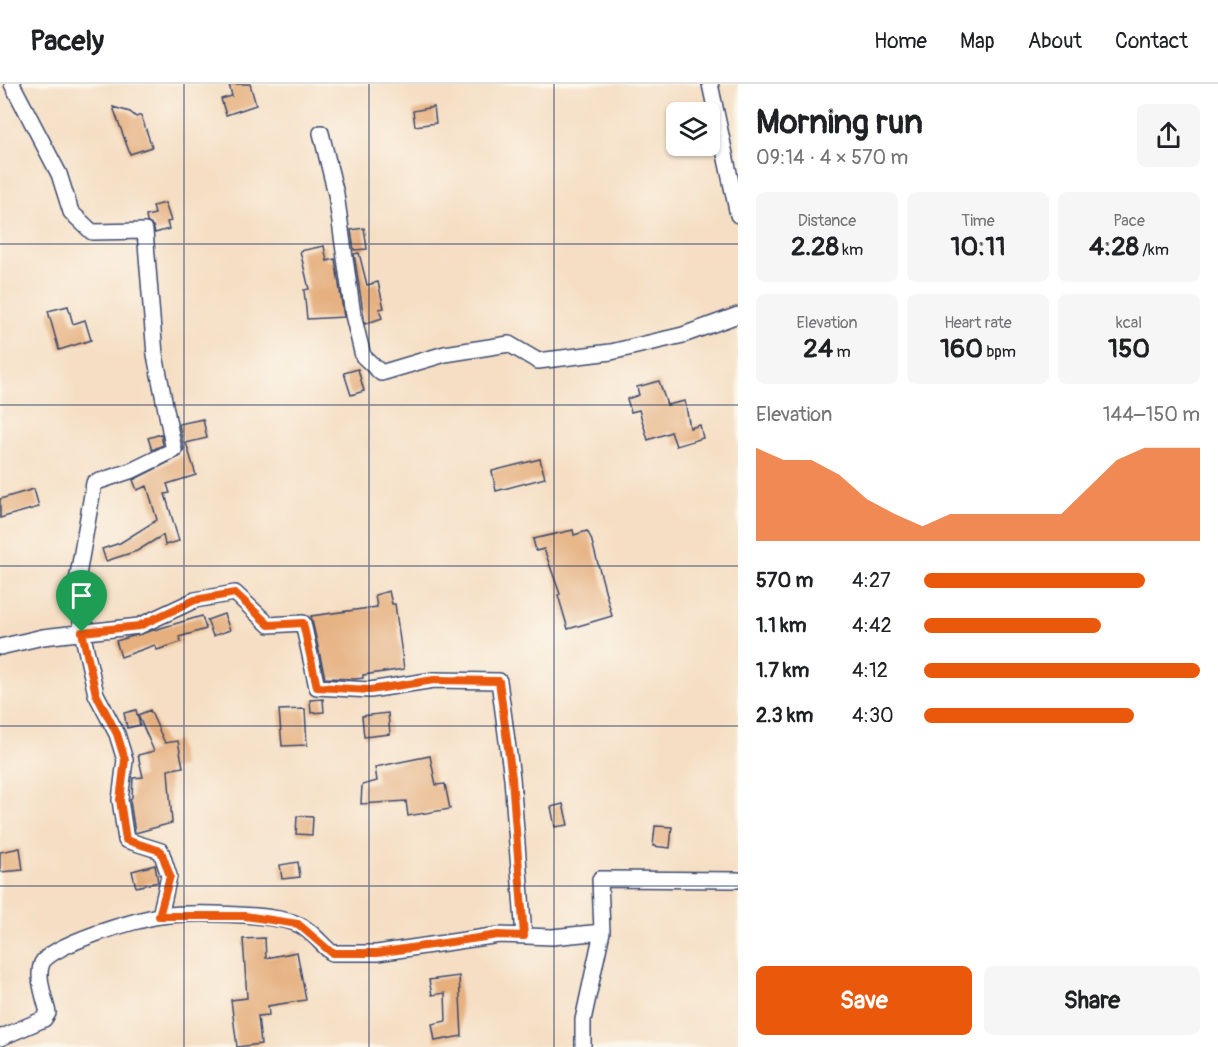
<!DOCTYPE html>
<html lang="en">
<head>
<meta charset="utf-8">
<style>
  body { margin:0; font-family:Pangolin,sans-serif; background:#f6f6f6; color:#202124; height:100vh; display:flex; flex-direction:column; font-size:22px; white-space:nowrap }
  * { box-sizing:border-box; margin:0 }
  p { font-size:20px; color:#757577 }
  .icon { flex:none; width:33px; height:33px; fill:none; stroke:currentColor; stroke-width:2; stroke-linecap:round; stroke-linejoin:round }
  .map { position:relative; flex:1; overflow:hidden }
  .panel { display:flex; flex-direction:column; background:#fff; width:480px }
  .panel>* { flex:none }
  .controls { position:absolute; left:666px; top:18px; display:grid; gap:12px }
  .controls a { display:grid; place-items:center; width:54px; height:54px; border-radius:9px; background:#fff; box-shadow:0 2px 4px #0004; font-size:30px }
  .pin { position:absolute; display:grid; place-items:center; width:51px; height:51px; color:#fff; margin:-62px -26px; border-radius:50% 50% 50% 0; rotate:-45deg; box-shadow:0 0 6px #0007 }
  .pin .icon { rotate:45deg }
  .round { display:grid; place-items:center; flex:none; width:63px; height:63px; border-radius:9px; background:#f6f6f6 }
  .headline { display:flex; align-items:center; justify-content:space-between; height:102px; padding:0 18px }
  h1 { font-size:33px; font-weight:700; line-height:45px }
  .figures { display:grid; grid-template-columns:repeat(3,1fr); gap:9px; height:102px; padding:6px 18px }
  .figures div { display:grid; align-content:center; border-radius:9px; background:#f6f6f6; text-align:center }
  .figures b { font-size:26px; font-weight:700 }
  .figures small { font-size:16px; font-weight:400 }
  .figures p { font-size:16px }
  .chart { height:168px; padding:12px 18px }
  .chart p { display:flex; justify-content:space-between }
  .chart svg { width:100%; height:108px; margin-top:6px; fill:#ea580c; opacity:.7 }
  .button { display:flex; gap:12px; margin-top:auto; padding:12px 18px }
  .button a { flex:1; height:69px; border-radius:9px; background:#ea580c; color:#fff; font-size:24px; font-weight:700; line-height:69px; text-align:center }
  .button a+a { background:#f6f6f6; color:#202124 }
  ul { padding:0 18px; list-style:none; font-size:20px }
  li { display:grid; grid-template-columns:96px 72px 1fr; align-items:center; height:45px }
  li i { height:15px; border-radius:8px; background:#ea580c }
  header { display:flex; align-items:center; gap:36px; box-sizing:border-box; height:84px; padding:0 30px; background:#fff; border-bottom:2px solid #e0e0e0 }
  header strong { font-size:28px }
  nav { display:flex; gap:33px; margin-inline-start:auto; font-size:21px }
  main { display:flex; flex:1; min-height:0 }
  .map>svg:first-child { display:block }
  .building { fill:#e5af7e }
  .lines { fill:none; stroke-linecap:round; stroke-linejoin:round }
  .street-casing { stroke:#3c496d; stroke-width:18 }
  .street { stroke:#fff; stroke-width:15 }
  .route-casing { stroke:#fff; stroke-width:12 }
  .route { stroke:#ea580c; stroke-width:8 }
  .grid { fill:none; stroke:#1b2f5e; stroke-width:1.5; stroke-opacity:0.55 }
</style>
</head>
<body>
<header>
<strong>Pacely</strong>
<nav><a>Home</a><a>Map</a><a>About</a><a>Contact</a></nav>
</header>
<main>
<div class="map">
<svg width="738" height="963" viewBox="0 0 738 963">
  <rect width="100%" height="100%" fill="#fbf7ec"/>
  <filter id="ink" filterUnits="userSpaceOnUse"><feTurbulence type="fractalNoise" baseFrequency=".0167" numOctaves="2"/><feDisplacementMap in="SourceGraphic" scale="12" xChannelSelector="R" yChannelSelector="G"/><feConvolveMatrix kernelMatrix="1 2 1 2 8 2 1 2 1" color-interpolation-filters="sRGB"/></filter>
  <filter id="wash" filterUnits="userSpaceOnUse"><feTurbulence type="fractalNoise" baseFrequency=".008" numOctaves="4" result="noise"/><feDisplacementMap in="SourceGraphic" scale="24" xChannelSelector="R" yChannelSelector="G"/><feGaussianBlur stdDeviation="1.35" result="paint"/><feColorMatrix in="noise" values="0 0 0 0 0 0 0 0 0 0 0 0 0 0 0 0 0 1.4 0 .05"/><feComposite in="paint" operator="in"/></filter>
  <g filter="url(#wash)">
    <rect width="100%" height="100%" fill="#f5dec3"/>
    <g id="blocks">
      <!-- building -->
      <path class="building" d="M229,0h21l6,21 -30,10 -5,-16 11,-3z
        M113,23l17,5 6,5 5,-2 11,32 -22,7z
        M434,23l2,16 -21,3 -2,-15z
        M165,119l6,18 -4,1 2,7 -14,4 -2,-7 -6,-4 -1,-6 9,-2 -2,-8z
        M364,144l3,21 -13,1 -3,-20z
        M324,162l3,15 8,-2 9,58 -37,2 -3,-29 5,-1 -9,-38z
        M359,169l8,32 11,-3 6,26 -5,1 3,9 -17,6 -11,-70z
        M68,222l5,18 12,-4 6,20 -32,10 -11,-39z
        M358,285l6,22 -13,4 -7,-22z
        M659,297l8,24 18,-4 5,27 10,-3 3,13 -27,8 -5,-14 -23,8 -9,-30 -8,2 -4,-13 12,-4 -2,-8z
        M203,335l4,19 -21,5 10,32 -29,9 3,9 -5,1 14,47 -14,4 -2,-10 -26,16 -31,10 -4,-12 18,-6 37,-23 -10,-34 -10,4 -4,-10 48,-24 3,-7 -5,-25z
        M161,350l2,11 -11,5 -4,-12z
        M540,375l5,19 -49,13 -4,-20z
        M34,405l5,18 -39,11v-19z
        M573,446l1,5 13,-4 4,7 21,78 -44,13 -10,-34 2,-1 -16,-45 -8,2 -3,-12z
        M389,507l3,13h3l9,65 -41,6v3l-8,1 -30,-1 -14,-62 66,-9 -2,-12z
        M224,530l6,16 -17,6 -6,-16z
        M202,532l4,13 -27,8 2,5 -24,8 -2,-5 -34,12 -5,-16z
        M323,615l1,13 -13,1 -1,-13z
        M305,625l2,36 -25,1 -3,-36z
        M136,626l4,15 -13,3 -3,-15z
        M150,626l15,33 13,-2 5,26 -15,3 4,53 -37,10 -5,-33 2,-3 1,-19 10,-1 -5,-22 16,-4 -16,-36z
        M388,629l2,21 -26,3 -2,-21z
        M430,672l6,29 9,-1 5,25 -42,7 -2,-15 -45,3 1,-19 15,-4 -2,-14z
        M563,720l5,21 -13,2 -4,-20z
        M297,732l16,1 -1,18 -16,-1z
        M655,742l17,1 -2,21 -17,-2z
        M20,764l3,22 -23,2v-20z
        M298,778l2,15 -18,2 -2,-14z
        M155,781l3,17 -22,5 -4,-16z
        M265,854l1,20 31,-6 9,48 -38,6 1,9 -11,1 3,28 -24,3 -6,-47 16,-2 -4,-59z
        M459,892l3,60 -27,5 -3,-17 14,-3 -1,-28 -13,2 -3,-15z"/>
    </g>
  </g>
  <g filter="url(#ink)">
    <use href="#blocks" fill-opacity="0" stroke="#3c496d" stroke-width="1.5"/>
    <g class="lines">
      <defs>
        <path id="street" d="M12,0l47,90 12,38 21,20 53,-1 10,124 19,95 -41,20 -39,13 -17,98 5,51 14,62 21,40 8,26 -5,40 6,40 35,11 8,25 -9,40
          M710,0l28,131
          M321,49l15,61 17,121 10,41 18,17 64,-19 64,-10 29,17 73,-9 72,-17 55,-20
          M0,563l43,-10 96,-11 56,-26 40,-7 34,32 34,-2 14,64 53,3 64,-10 65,1 13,97 12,158
          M0,954l44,-19 4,-6c-3,-14 -12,-36 -6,-50 10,-19 96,-44 118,-47 29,-4 111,-3 137,8 12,4 25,21 35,29h45l122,-18 53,2 50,-5
          M583,963v-27l19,-88 -2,-53 138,1"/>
      </defs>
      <!-- street casing -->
      <use href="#street" class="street-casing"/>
      <!-- street -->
      <use href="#street" class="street"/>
    </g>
  </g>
  <g class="lines" filter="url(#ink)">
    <defs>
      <path id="route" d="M235,509l34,32 34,-2 14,64 53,3 64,-10 65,1 13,97 12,158 -26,-1 -121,18h-45l-34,-29 -53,-8h-86l11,-40 -9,-25 -35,-11 -6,-40 5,-40 -8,-26 -21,-40 -14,-62 57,-6 56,-26z"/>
    </defs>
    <!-- route casing -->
    <use href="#route" class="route-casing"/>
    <!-- route -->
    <use href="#route" class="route"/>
  </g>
  <!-- grid -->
  <path class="grid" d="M184,0v963M369,0v963M554,0v963M0,160h738M0,321h738M0,482h738M0,642h738M0,802h738"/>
</svg>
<div class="controls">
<a><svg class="icon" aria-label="layers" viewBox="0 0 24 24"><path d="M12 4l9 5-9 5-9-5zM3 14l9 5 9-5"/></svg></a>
</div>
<div class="pin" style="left:82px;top:548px;background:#1e9e55"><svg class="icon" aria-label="arrive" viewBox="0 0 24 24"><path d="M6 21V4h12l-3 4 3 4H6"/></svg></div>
</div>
<section class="panel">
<div class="headline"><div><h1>Morning run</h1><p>09:14 · 4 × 570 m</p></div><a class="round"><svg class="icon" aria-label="share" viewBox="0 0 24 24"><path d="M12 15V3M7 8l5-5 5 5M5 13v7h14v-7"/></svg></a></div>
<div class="figures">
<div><p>Distance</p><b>2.28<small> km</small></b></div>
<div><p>Time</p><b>10:11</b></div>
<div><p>Pace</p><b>4:28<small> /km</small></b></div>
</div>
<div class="figures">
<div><p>Elevation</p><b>24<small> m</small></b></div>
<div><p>Heart rate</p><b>160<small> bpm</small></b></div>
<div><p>kcal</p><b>150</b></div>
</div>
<div class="chart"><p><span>Elevation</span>144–150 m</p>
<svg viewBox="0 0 160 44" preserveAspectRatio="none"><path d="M0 44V6L10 11L20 11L30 17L40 27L50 33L60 38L70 33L80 33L90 33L100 33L110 33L120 22L130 11L140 6L150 6L160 6V44z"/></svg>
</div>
<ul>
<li><b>570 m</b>4:27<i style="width:80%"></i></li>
<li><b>1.1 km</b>4:42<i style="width:64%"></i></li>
<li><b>1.7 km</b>4:12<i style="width:100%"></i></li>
<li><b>2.3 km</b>4:30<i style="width:76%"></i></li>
</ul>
<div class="button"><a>Save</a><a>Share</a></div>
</section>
</main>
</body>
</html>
